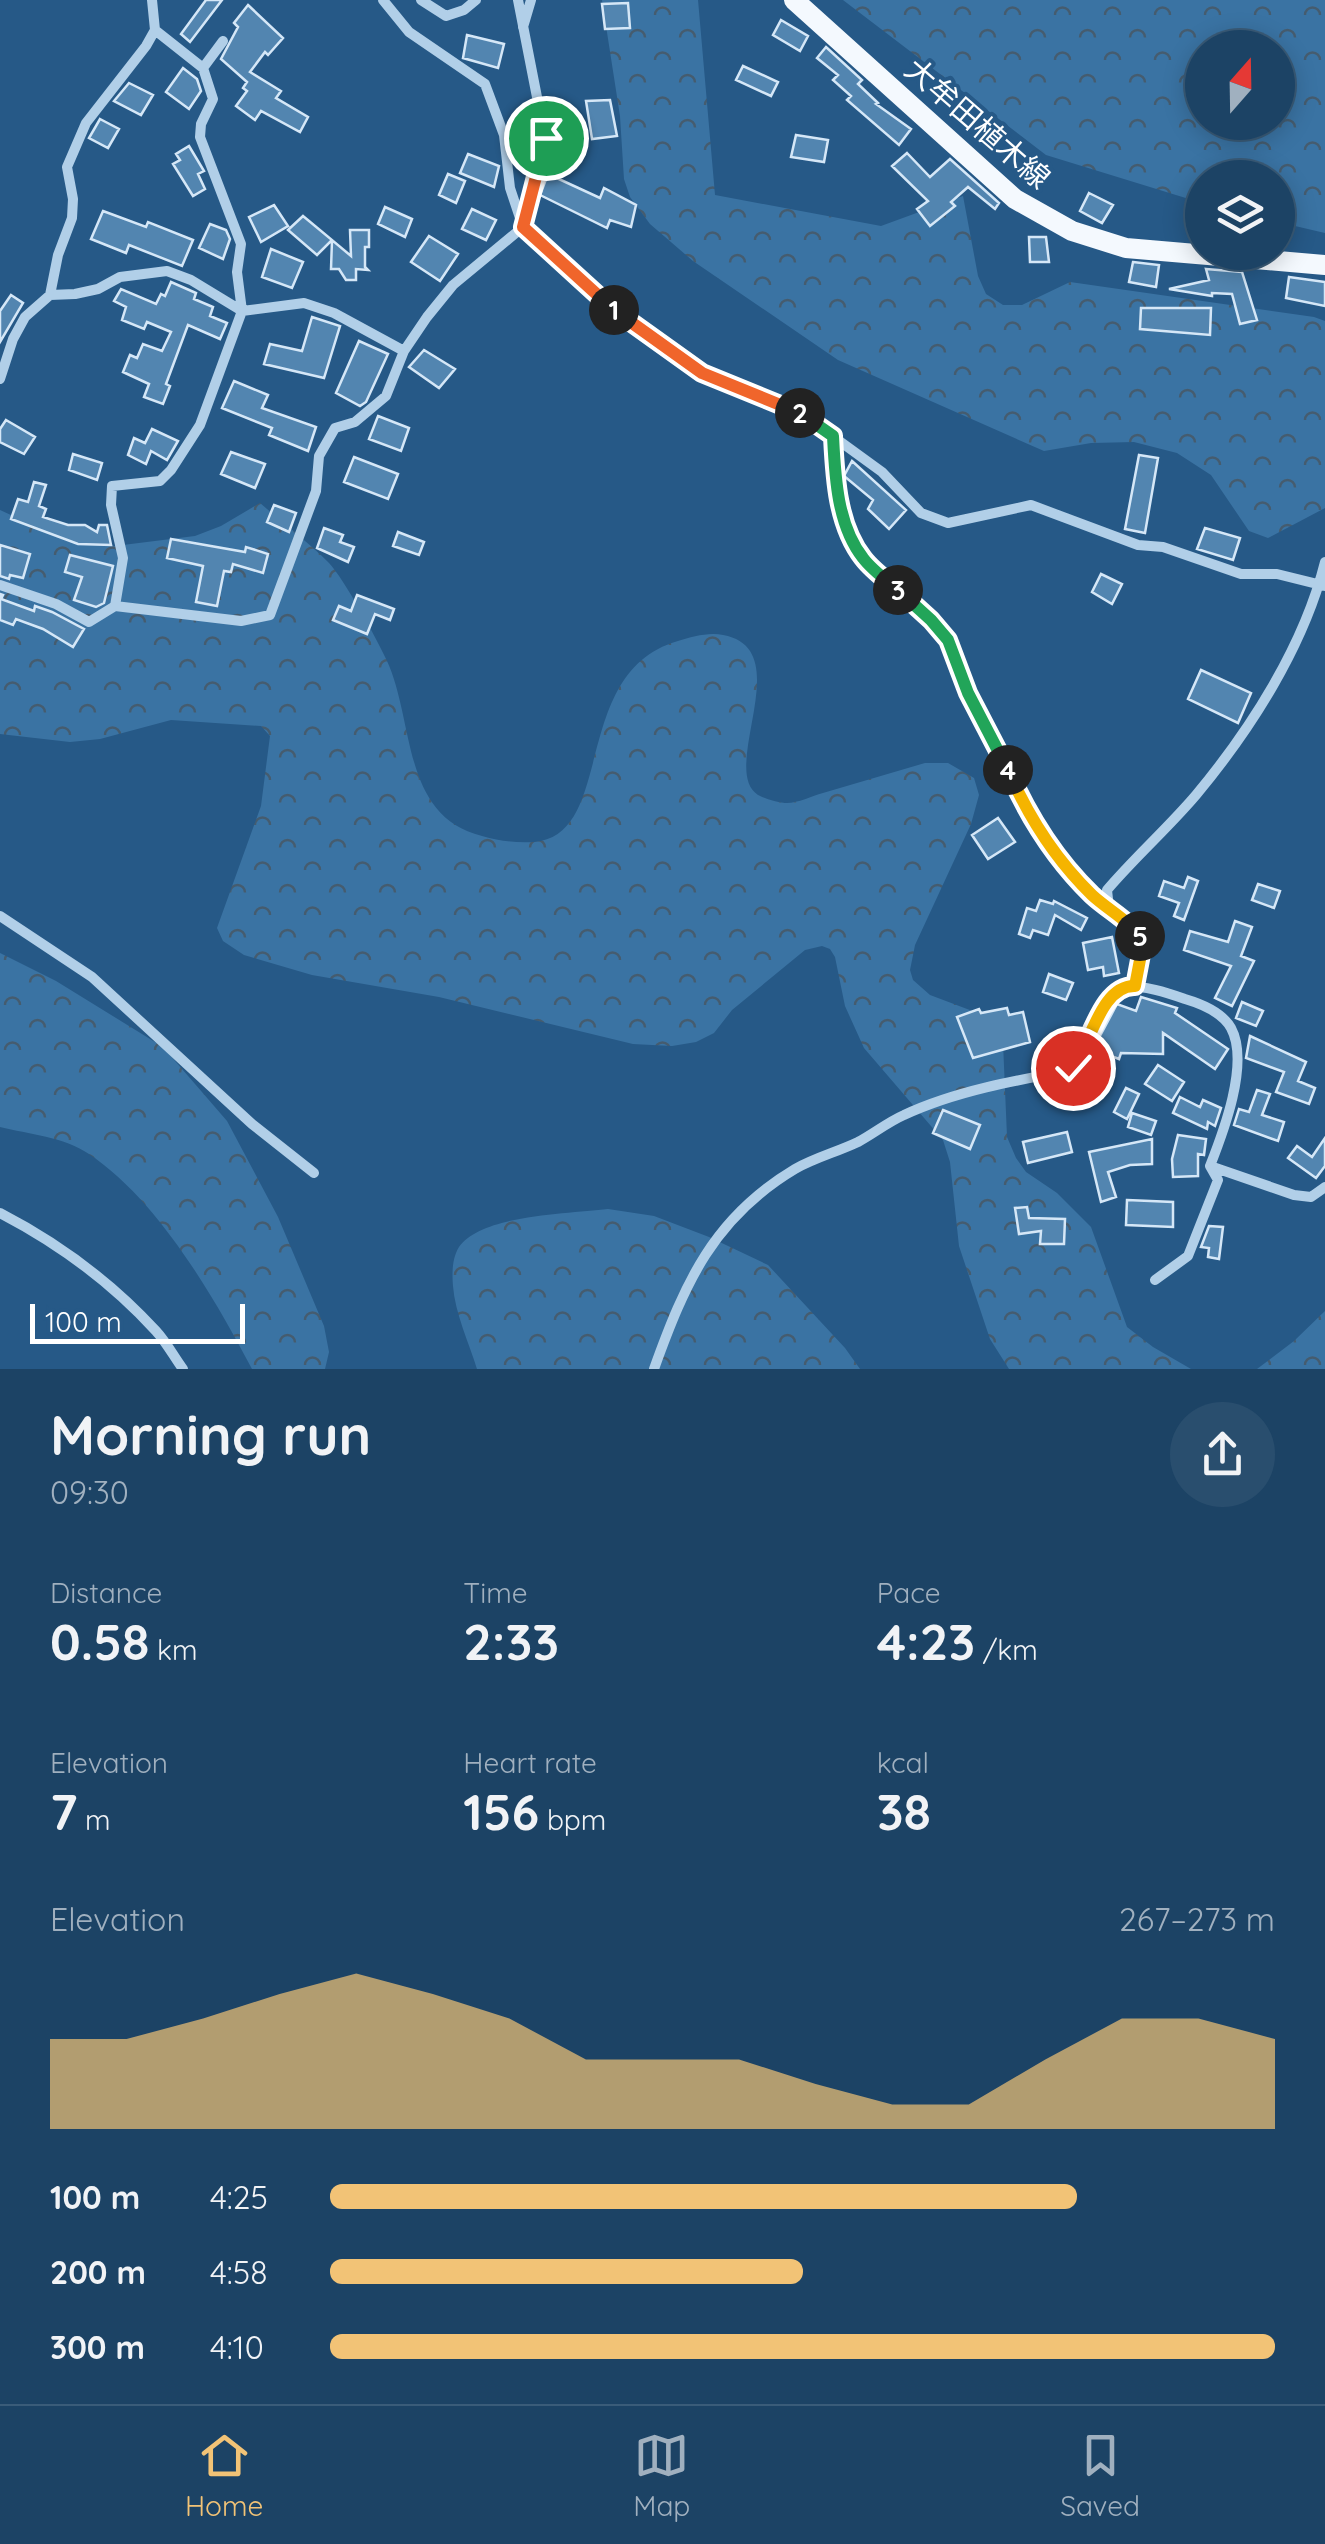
<!DOCTYPE html>
<html lang="en">
<head>
<meta charset="utf-8">
<style>
  body { margin:0; font-family:Quicksand,"Noto Sans JP",sans-serif; background:#294e6e; color:#f1f3f6; height:100vh; display:flex; flex-direction:column; font-size:38px; white-space:nowrap }
  * { box-sizing:border-box; margin:0 }
  p { font-size:32px; color:#a0b0bf }
  .icon { flex:none; width:55px; height:55px; fill:none; stroke:currentColor; stroke-width:2; stroke-linecap:round; stroke-linejoin:round }
  .map { position:relative; height:1369px; overflow:hidden }
  .sheet { display:flex; flex-direction:column; background:#1c4365; flex:1 }
  .sheet>* { flex:none }
  .needle { width:65px; rotate:20deg }
  .controls { position:absolute; left:1185px; top:30px; display:grid; gap:20px }
  .controls a { display:grid; place-items:center; width:110px; height:110px; border-radius:50%; background:#1c4365; box-shadow:0 5px 25px #0003,0 0 0 2px #3a5c79; font-size:50px }
  .scale { position:absolute; left:30px; bottom:25px; width:215px; box-sizing:border-box; padding-left:10px; border:5px solid #fff; border-top:0; font-size:28px; line-height:35px; white-space:nowrap; color:#fff; -webkit-text-stroke:8px #265987; paint-order:stroke }
  .pin { position:absolute; display:grid; place-items:center; width:85px; height:85px; color:#fff; margin:-42px; border:5px solid #fff; border-radius:50%; box-shadow:0 2px 10px #0007 }
  .km { position:absolute; width:50px; height:50px; margin:-25px; border-radius:50%; background:#222; color:#fff; font-size:28px; line-height:50px; text-align:center }
  .round { display:grid; place-items:center; flex:none; width:105px; height:105px; border-radius:52px; background:#294e6e }
  .summary { display:flex; align-items:center; justify-content:space-between; height:170px; padding:0 50px }
  h1 { font-size:55px; font-weight:800; line-height:75px }
  .stats { display:grid; grid-template-columns:repeat(3,1fr); gap:15px; height:170px; padding:10px 50px }
  .stats div { display:grid; align-content:center }
  .stats b { font-size:50px; font-weight:800 }
  .stats small { font-size:28px; font-weight:400 }
  .stats p { font-size:28px }
  .chart { height:280px; padding:20px 50px }
  .chart p { display:flex; justify-content:space-between }
  .chart svg { width:100%; height:180px; margin-top:10px; fill:#f2c376; opacity:.7 }
  ul { padding:0 50px; list-style:none; font-size:32px }
  li { display:grid; grid-template-columns:160px 120px 1fr; align-items:center; height:75px }
  li i { height:25px; border-radius:12px; background:#f2c376 }
  .tab-bar { display:flex; justify-content:space-around; align-items:center; height:140px; border-top:2px solid #3a5c79; background:#1c4365; font-size:28px; color:#a0b0bf }
  .tab-bar a { display:grid; justify-items:center; gap:5px }
  .tab-bar .selected { color:#f2c376 }
  .map>svg:first-child { display:block }
  .forest { fill:url(#forest-crowns); fill-rule:evenodd }
  .building { fill:#5285b0; stroke:#d5e7f7; stroke-width:2.5 }
  .lines { fill:none; stroke-linecap:round; stroke-linejoin:round }
  .street { stroke:#b1cfe8; stroke-width:10 }
  .primary { stroke:#f4f9fe; stroke-width:20 }
  .split-1-casing { stroke:#fff; stroke-width:20 }
  .split-2-casing { stroke:#fff; stroke-width:20 }
  .split-3-casing { stroke:#fff; stroke-width:20 }
  .split-4-casing { stroke:#fff; stroke-width:20 }
  .split-5-casing { stroke:#fff; stroke-width:20 }
  .split-6-casing { stroke:#fff; stroke-width:20 }
  .split-1 { stroke:#f0652b; stroke-width:12 }
  .split-2 { stroke:#f0652b; stroke-width:12 }
  .split-3 { stroke:#22a559; stroke-width:12 }
  .split-4 { stroke:#22a559; stroke-width:12 }
  .split-5 { stroke:#f5b400; stroke-width:12 }
  .split-6 { stroke:#f5b400; stroke-width:12 }
  .labels { text-anchor:middle; dominant-baseline:central; stroke-width:8; stroke-linejoin:round; paint-order:stroke }
  .street-label { font-size:30px; fill:#fff; stroke:#265987 }
</style>
</head>
<body>
<div class="map">
<svg width="1325" height="1369" viewBox="0 0 1325 1369">
  <defs>
    <pattern id="forest-crowns" width="20" height="18" patternUnits="userSpaceOnUse" patternTransform="scale(2.5)"><rect width="20" height="18" fill="#3a73a3"/><path d="M2 6a3 3 0 1 1 6 0M12 15a3 3 0 1 1 6 0" fill="none" stroke="#455c6f"/></pattern>
  </defs>
  <rect width="100%" height="100%" fill="#265987"/>
  <!-- forest -->
  <path class="forest" d="M602,0h96l17,195 166,31 82,-30 15,80 8,18 17,11h19l48,-23 244,35 11,4v187l-57,30 -19,-7 -38,-56 -34,-22 -43,-11 -43,1 -47,8 -206,-91 -145,-99 -43,-37 -20,-27 -6,-18 -4,-63z
    M843,0h482v233l-47,-11v-44h-76v25l-156,-48zM1202,48h76v74h-76z
    M260,503c23,20 48,39 69,60 15,16 48,76 58,98 28,61 14,155 95,175 18,5 33,7 52,6 83,-7 35,-170 144,-201 14,-4 30,-9 45,-6 76,14 -5,134 35,160 5,3 22,8 29,8 11,0 25,-7 36,-10 34,-10 68,-20 102,-30h23l26,15 5,17 -8,29 -56,121 -5,25 3,10 17,15 45,17 28,31 4,94 9,21 10,14 31,21 34,34 36,100 26,20 38,22h-182l-19,-30 -31,-93 -9,-84 -7,-22 -79,-92 -19,-42 -10,-49 -5,-8 -8,-3 -17,4 -73,60 -18,23 -18,9 -24,4 -39,-2 -194,-47 -127,-22 -68,-20 -21,-14 -6,-13 44,-122 9,-70 -9,-10 -90,-6 -71,19 -30,3 -70,-8v-224l65,30 50,6 80,-10 26,-10z
    M0,953l56,28 107,66 64,74 51,96 46,109 5,26 -4,17h-73c-38,-72 -94,-169 -163,-215 -25,-17 -60,-20 -89,-27z
    M608,1209l46,7 55,21 59,28 77,83 15,21h-383c-8,-26 -22,-56 -24,-83 -1,-12 -1,-28 6,-39 23,-33 111,-33 149,-38z
    M1325,1311v58h-68l37,-28z"/>
  <!-- building -->
  <path class="building" d="M206,0h16l-32,42 -9,-8z
    M628,3l2,25 -25,1 -3,-25z
    M248,5l35,33 -15,17 -3,-3 -15,20 31,19 -5,7 32,19 -8,15 -39,-21 -6,9 -19,-14 11,-15 -4,-3 4,-6 -26,-23 17,-32 -4,-4z
    M781,20l27,16 -8,15 -27,-16z
    M467,35l37,9 -6,24 -35,-10z
    M826,47l36,33 -4,4 20,19 -2,1 35,25 -12,16 -52,-45 4,-4 -18,-16 5,-5 -21,-17z
    M743,66l35,16 -7,14 -35,-16z
    M183,68l14,11 4,12 -12,18 -23,-17z
    M129,83l24,12 -12,20 -27,-14z
    M610,100l7,36 -25,3 -6,-38z
    M100,119l19,10 -11,19 -19,-10z
    M796,135l32,5 -4,22 -33,-5z
    M189,146l15,25 -6,3 7,15 -12,7 -20,-32 7,-4 -4,-6z
    M907,153l23,24 20,-18 49,44 -4,6 -27,-22 -17,15 4,4 -25,20 -13,-17 11,-8 -36,-35z
    M468,154l31,12 -5,21 -34,-14z
    M448,174l17,7 -9,22 -17,-8z
    M548,174l52,24 4,-10 32,17 -5,22 -21,-7 -3,8 -67,-33z
    M1089,193l24,12 -11,18 -22,-12z
    M274,205l14,21 -27,16 -12,-25z
    M385,207l27,12 -7,18 -27,-13z
    M472,209l24,11 -10,20 -24,-11z
    M103,211l43,16 2,-5 45,18 -11,26 -53,-21 -3,8 -35,-14z
    M303,216l29,24 -15,15 -29,-25z
    M210,224l16,6 4,9 -7,20 -24,-11z
    M350,230h19v17h-4v20l3,3 -12,-1v11h-10l-7,-11h-8l1,-29 19,16z
    M429,236l29,18 -18,27 -29,-19z
    M1029,237h17l3,25h-19z
    M271,249l32,13 -11,26 -30,-11z
    M1133,262l26,3 -3,22 -27,-5z
    M1206,269l36,3 15,48 -17,4 -8,-30 -20,-1v3l-43,-7 40,-9z
    M1289,277l36,5v24l-39,-8z
    M171,282l25,11 -2,6 19,8 -3,9 17,7 -7,16 -32,-14 -22,59 4,2 -7,18 -19,-7 5,-13 -26,-12 7,-17 7,3 6,-14 19,7 9,-19 -24,-10 -3,7 -22,-9 4,-13 -12,-6 7,-12 35,15 5,-10 4,2z
    M11,295l12,8 -23,39v-31z
    M1141,308h70l-1,27 -70,-6z
    M312,317l28,9 -16,52 -60,-14 6,-20 32,7z
    M359,341l29,13 -22,48 -6,4 -24,-13z
    M424,350l31,19 -16,19 -30,-21z
    M234,381l34,14 -6,13 54,19 -8,24 -39,-16 3,-7 -50,-20z
    M378,416l31,12 -8,23 -32,-12z
    M6,420l29,17 -11,17 -24,-12v-13z
    M152,429l26,12 -11,19 -16,-9 -5,13 -18,-9 6,-17 11,5z
    M231,452l34,12 -10,24 -34,-14z
    M73,454l29,9 -5,17 -28,-10z
    M1139,455l19,3 -13,75 -20,-4z
    M354,457l44,17 -10,25 -44,-17z
    M852,461l54,49 -17,19 -21,-20 5,-9 -29,-24z
    M34,482l12,3 -7,21 7,3 -3,8 25,8h17l12,7 2,-7h8l4,20 -33,-1 -67,-25 7,-20 10,3z
    M274,505l22,8 -7,19 -22,-10z
    M324,528l19,7 -3,7 14,5 -6,15 -31,-14z
    M1205,528l35,10 -7,22 -36,-11z
    M398,532l26,10 -5,13 -26,-9z
    M171,539l74,13 1,-5 22,7 -5,19 -30,-9 -2,8 -7,-1 -7,35 -21,-4 7,-36 -36,-8z
    M0,545l30,9 -7,24 -13,-3 -1,4 -9,-3z
    M70,555l43,11 -9,37 -8,4 -22,-7 8,-23 -17,-5z
    M1101,574l21,10 -10,20 -20,-12z
    M0,594l3,1 -2,4 33,12 1,-5 17,6 32,17 -11,18 -30,-18 -27,-10 -3,6 -13,-5z
    M357,595l37,14 -4,11 -15,-6 -8,20 -34,-14 6,-14 12,5z
    M1201,670l50,23 -13,30 -50,-24z
    M998,818l17,24 -27,17 -16,-24z
    M1188,877l10,4 -14,39 -10,-4 5,-13 -20,-7 5,-15 20,7z
    M1258,884l22,7 -6,17 -22,-8z
    M1040,900l13,4 1,-3 33,17 -6,12 -26,-15 -7,20 -15,-5 -3,8 -11,-4 8,-26 9,3z
    M1235,921l17,6 -11,29 13,5 -22,45 -17,-8 16,-32 -47,-16 6,-19 38,11z
    M1112,937l7,36 -15,3 -1,-9 -15,3 -5,-27z
    M1049,974l24,9 -7,17 -23,-8z
    M1141,997l36,11 -2,5 53,36 -13,20 -52,-36v21l-42,-1 -2,6 -26,-10 24,-45 19,7z
    M1242,1002l21,9 -7,15 -20,-8z
    M1007,1008l2,7 14,-3 7,30 -57,16 -16,-41 22,-8 2,4z
    M1250,1036l56,26 -8,19 17,7 -6,16 -33,-12 8,-20 -38,-14z
    M1158,1065l26,17 -12,19 -27,-17z
    M1126,1088l13,6 -12,25 -13,-7z
    M1257,1090l13,4 -8,21 22,7 -6,19 -44,-16 5,-16 10,3z
    M1180,1097l20,10 3,-7 18,8 -6,18 -7,-4 -1,7 -34,-16z
    M943,1110l37,15 -10,24 -37,-16z
    M1132,1113l24,8 -5,14 -23,-8z
    M1067,1132l5,20 -44,11 -5,-21z
    M1178,1135l28,4 -2,16 -6,-1v22l-25,1 -1,-18z
    M1325,1138v28l-9,12 -28,-20 9,-12 15,11z
    M1152,1139v25l-22,1 -22,7 8,25 -15,5 -12,-50z
    M1127,1200l46,2v25l-47,-2z
    M1027,1207l2,11 36,1 -1,25h-24l1,-13 -22,3 -4,-26z
    M1209,1226l14,1 -4,32 -11,-2 1,-9 -8,-1z"/>
  <g class="lines">
    <!-- street -->
    <path class="street" d="M421,0l25,16 18,-6 12,-10
      M518,0l27,138 -22,89 86,79 63,47 30,20 103,43 77,56 39,41 27,10 83,-18 107,40 25,2 78,27h36l48,12
      M523,27l8,-27
      M203,68l20,-27
      M50,295l25,-1 23,-5 22,-12 47,-6 24,9 51,31 62,-8 30,10 70,38
      M0,379l13,-40 12,-22 25,-22 8,-40 14,-37 1,-19 -6,-32 19,-44 60,-77 9,-16 -3,-30
      M833,437l3,47 7,32 18,40 70,63 17,21 20,53 30,54 24,54 23,38 47,56 46,37 5,12 -8,42
      M0,585l56,19 33,18 26,-16 8,-48 -12,-53 1,-19 48,-5 11,-11 29,-45 42,-114 -5,-39 4,-28 -41,-107 1,-13 12,-25 -10,-31 -48,-38
      M115,606l126,15 29,-6 46,-124 3,-35 16,-28 20,-6 31,-26 18,-45 23,-34 26,-32 70,-58 -13,-39 -6,-53 -19,-51 -76,-52 -26,-32
      M1109,908l-2,-18c28,-33 61,-62 89,-95 55,-66 108,-149 129,-233
      M0,916l92,61 160,147 62,49
      M1210,1166l84,29 17,2 14,-10
      M0,1213c58,30 111,69 156,118 11,12 18,26 27,38
      M1155,1280l33,-24 30,-76 -8,-14
      M654,1369c31,-86 59,-151 141,-200 19,-11 42,-17 63,-27 15,-8 30,-20 46,-27 51,-24 113,-35 169,-45 17,-28 24,-66 51,-84 22,0 41,6 61,13 17,5 37,13 46,29 19,35 -8,105 -21,138"/>
    <!-- primary -->
    <path class="primary" d="M794,0l221,199 57,32 54,17 199,17"/>
  </g>
  <g class="lines">
    <defs>
      <path id="split-1" d="M546,138l-23,89 91,83"/>
      <path id="split-2" d="M614,310l88,63 98,40"/>
      <path id="split-3" d="M800,413l33,23c2,40 4,89 30,122 9,12 23,22 35,32"/>
      <path id="split-4" d="M898,590l33,30 17,20 20,53 40,77"/>
      <path id="split-5" d="M1008,770c20,46 48,90 84,125 15,14 36,25 48,41"/>
      <path id="split-6" d="M1073,1068c18,-25 28,-83 62,-82l8,-42 -3,-8"/>
    </defs>
    <!-- split-1 casing -->
    <use href="#split-1" class="split-1-casing"/>
    <!-- split-2 casing -->
    <use href="#split-2" class="split-2-casing"/>
    <!-- split-3 casing -->
    <use href="#split-3" class="split-3-casing"/>
    <!-- split-4 casing -->
    <use href="#split-4" class="split-4-casing"/>
    <!-- split-5 casing -->
    <use href="#split-5" class="split-5-casing"/>
    <!-- split-6 casing -->
    <use href="#split-6" class="split-6-casing"/>
    <!-- split-1 -->
    <use href="#split-1" class="split-1"/>
    <!-- split-2 -->
    <use href="#split-2" class="split-2"/>
    <!-- split-3 -->
    <use href="#split-3" class="split-3"/>
    <!-- split-4 -->
    <use href="#split-4" class="split-4"/>
    <!-- split-5 -->
    <use href="#split-5" class="split-5"/>
    <!-- split-6 -->
    <use href="#split-6" class="split-6"/>
  </g>
  <g class="labels">
    <!-- street labels -->
    <g class="street-label">
      <text transform="translate(978 123) rotate(41)">大牟田植木線</text>
    </g>
  </g>
</svg>
<div class="controls">
<a><svg class="needle" viewBox="-14 -14 28 28"><path d="M0-13l5 13h-10z" fill="#e53935"/><path d="M0 13l5-13h-10z" fill="#a0b0bf"/></svg></a>
<a><svg class="icon" aria-label="layers" viewBox="0 0 24 24"><path d="M12 4l9 5-9 5-9-5zM3 14l9 5 9-5"/></svg></a>
</div>
<div class="scale">100 m</div>
<div class="pin" style="left:546px;top:138px;background:#1e9e55"><svg class="icon" aria-label="arrive" viewBox="0 0 24 24"><path d="M6 21V4h12l-3 4 3 4H6"/></svg></div>
<div class="pin" style="left:1073px;top:1068px;background:#d93025"><svg class="icon" aria-label="check" viewBox="0 0 24 24"><path d="M5 12l5 5 9-10"/></svg></div>
<b class="km" style="left:614px;top:310px">1</b>
<b class="km" style="left:800px;top:413px">2</b>
<b class="km" style="left:898px;top:590px">3</b>
<b class="km" style="left:1008px;top:770px">4</b>
<b class="km" style="left:1140px;top:936px">5</b>
</div>
<section class="sheet">
<div class="summary"><div><h1>Morning run</h1><p>09:30</p></div><a class="round"><svg class="icon" aria-label="share" viewBox="0 0 24 24"><path d="M12 15V3M7 8l5-5 5 5M5 13v7h14v-7"/></svg></a></div>
<div class="stats">
<div><p>Distance</p><b>0.58<small> km</small></b></div>
<div><p>Time</p><b>2:33</b></div>
<div><p>Pace</p><b>4:23<small> /km</small></b></div>
</div>
<div class="stats">
<div><p>Elevation</p><b>7<small> m</small></b></div>
<div><p>Heart rate</p><b>156<small> bpm</small></b></div>
<div><p>kcal</p><b>38</b></div>
</div>
<div class="chart"><p><span>Elevation</span>267–273 m</p>
<svg viewBox="0 0 160 44" preserveAspectRatio="none"><path d="M0 44V22L10 22L20 17L30 11L40 6L50 11L60 17L70 27L80 27L90 27L100 33L110 38L120 38L130 27L140 17L150 17L160 22V44z"/></svg>
</div>
<ul>
<li><b>100 m</b>4:25<i style="width:79%"></i></li>
<li><b>200 m</b>4:58<i style="width:50%"></i></li>
<li><b>300 m</b>4:10<i style="width:100%"></i></li>
</ul>
</section>
<nav class="tab-bar">
<a class="selected"><svg class="icon" aria-label="home" viewBox="0 0 24 24"><path d="M3 11l9-7 9 7M6 9v11h12V9"/></svg>Home</a>
<a><svg class="icon" aria-label="map" viewBox="0 0 24 24"><path d="M3 6l6-2 6 2 6-2v14l-6 2-6-2-6 2zM9 4v14M15 6v14"/></svg>Map</a>
<a><svg class="icon" aria-label="saved" viewBox="0 0 24 24"><path d="M7 4h10v16l-5-4-5 4z"/></svg>Saved</a>
</nav>
</body>
</html>
